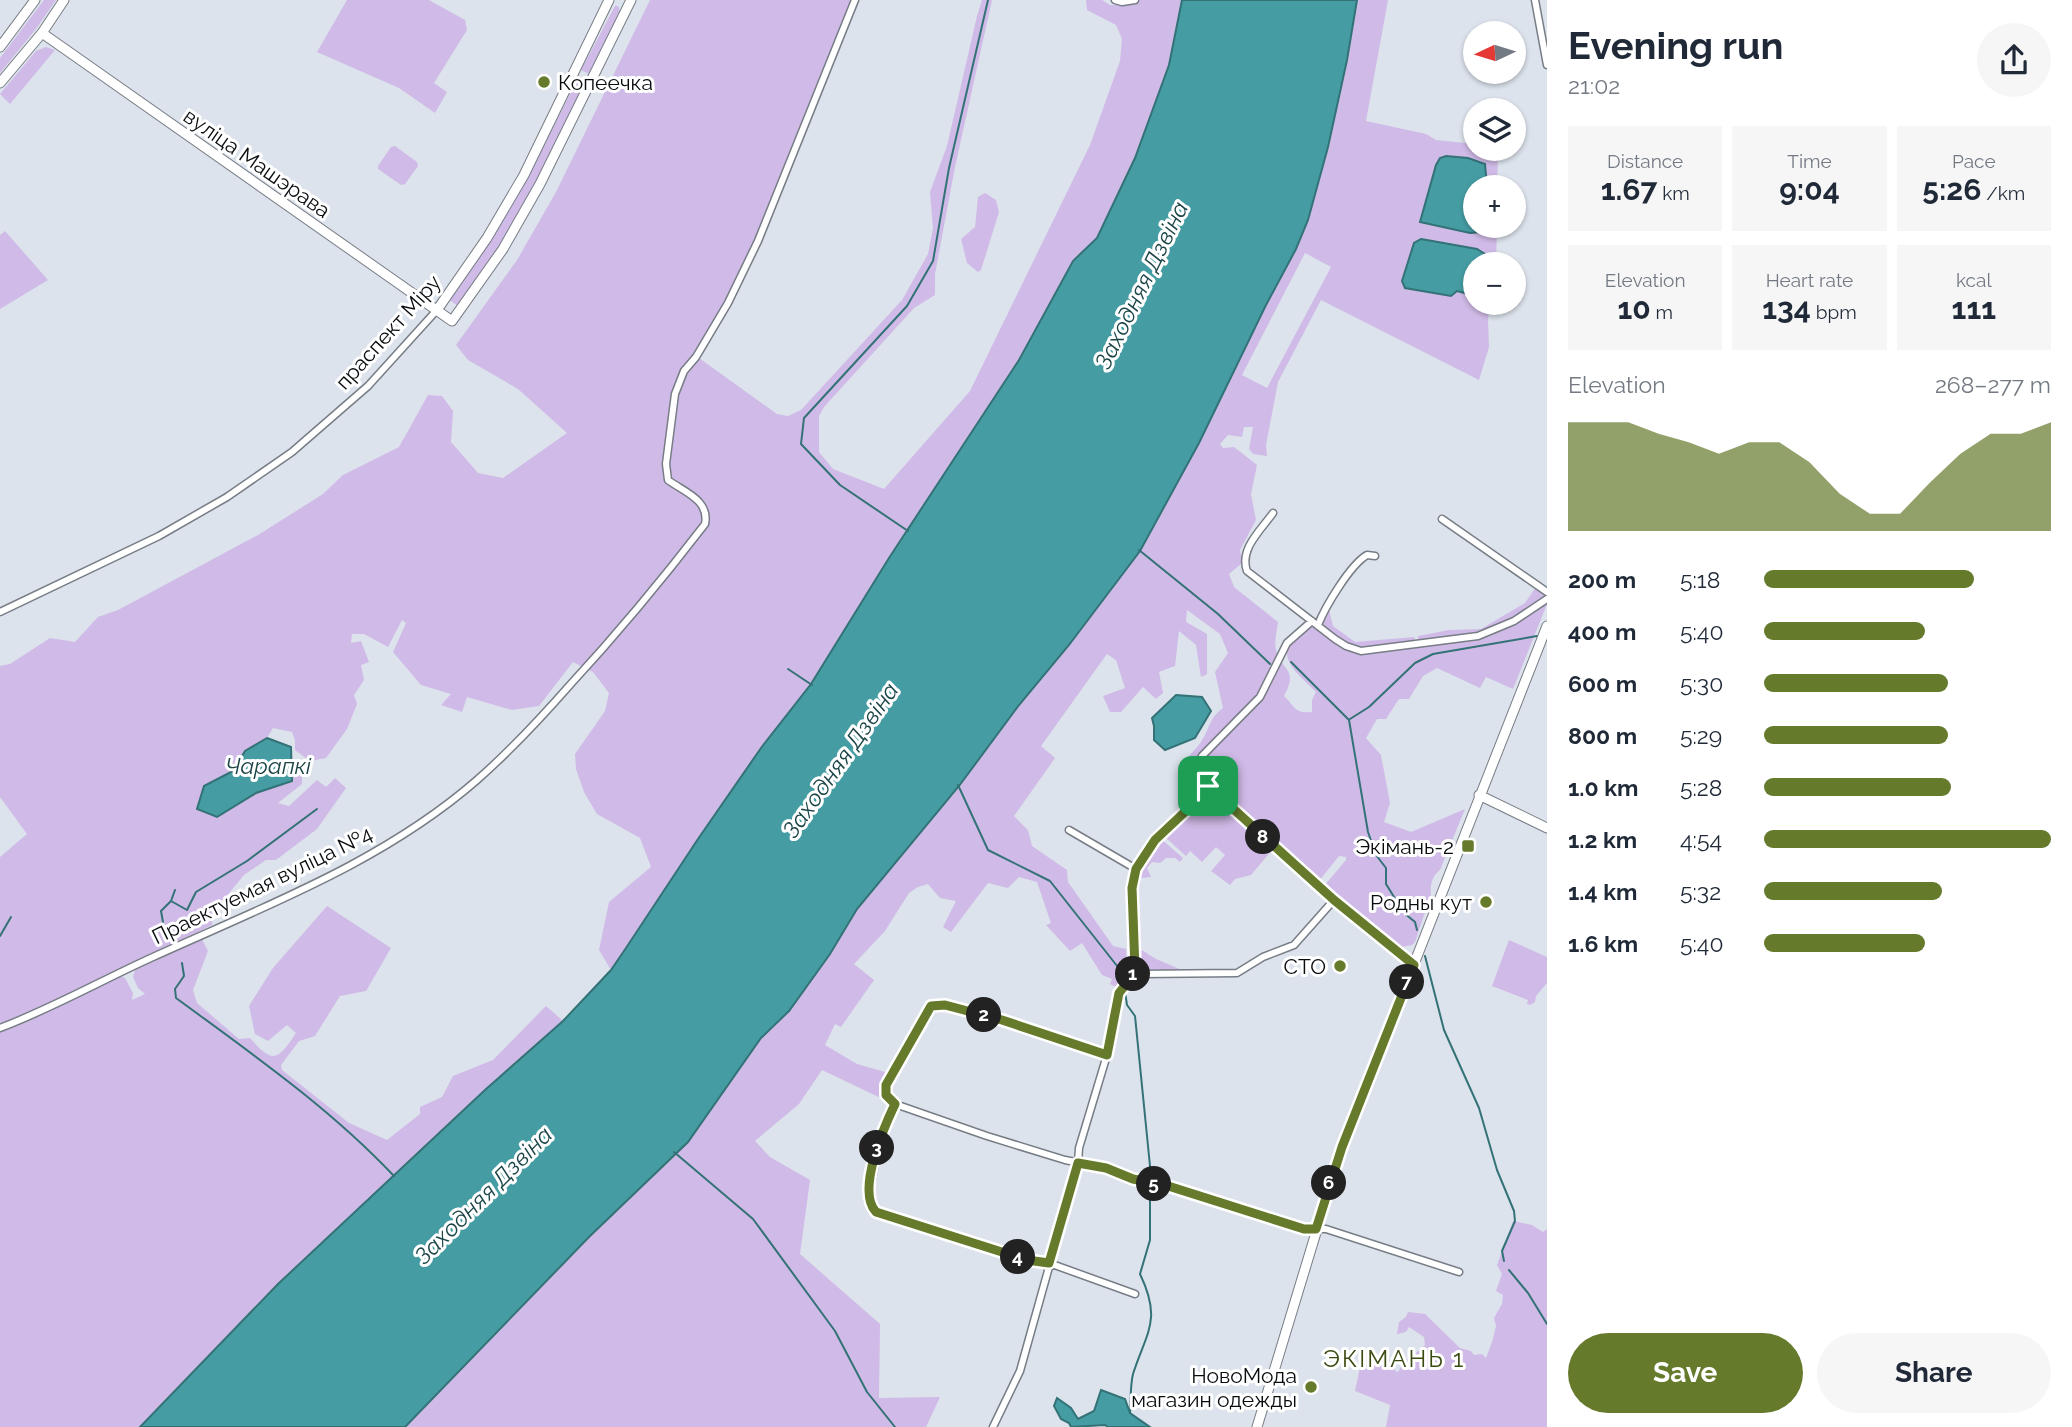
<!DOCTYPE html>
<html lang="en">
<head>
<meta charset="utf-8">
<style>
  body { margin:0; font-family:Raleway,sans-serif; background:#f6f6f7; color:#1f2937; height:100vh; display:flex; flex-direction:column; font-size:26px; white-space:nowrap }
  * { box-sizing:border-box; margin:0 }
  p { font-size:23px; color:#747a83 }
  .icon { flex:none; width:38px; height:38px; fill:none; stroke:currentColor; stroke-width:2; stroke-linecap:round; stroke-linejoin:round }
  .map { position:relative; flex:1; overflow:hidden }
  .panel { display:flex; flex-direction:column; background:#fff; width:525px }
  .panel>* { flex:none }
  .needle { width:46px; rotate:266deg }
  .controls { position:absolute; left:1463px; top:21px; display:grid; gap:14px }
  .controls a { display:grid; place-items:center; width:63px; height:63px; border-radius:50%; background:#fff; box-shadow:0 2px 5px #0004; font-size:35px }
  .pin { position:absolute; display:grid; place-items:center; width:60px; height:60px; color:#fff; margin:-30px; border-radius:14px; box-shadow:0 4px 10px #0006 }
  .km { position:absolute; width:35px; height:35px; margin:-18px; border-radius:50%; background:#222; color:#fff; font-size:19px; line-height:35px; text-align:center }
  .round { display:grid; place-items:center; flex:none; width:74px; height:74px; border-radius:37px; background:#f6f6f7 }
  .head { display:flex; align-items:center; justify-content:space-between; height:119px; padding:0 21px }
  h1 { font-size:38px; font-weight:700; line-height:52px }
  .figures { display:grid; grid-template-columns:repeat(3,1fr); gap:10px; height:119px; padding:7px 21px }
  .figures div { display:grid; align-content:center; border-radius:0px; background:#f6f6f7; text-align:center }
  .figures b { font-size:30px; font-weight:700 }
  .figures small { font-size:19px; font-weight:400 }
  .figures p { font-size:19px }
  .chart { height:196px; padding:14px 21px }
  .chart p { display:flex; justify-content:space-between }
  .chart svg { width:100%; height:126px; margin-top:7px; fill:#657a2b; opacity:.7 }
  .cta { display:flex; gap:14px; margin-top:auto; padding:14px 21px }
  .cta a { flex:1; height:80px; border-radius:42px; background:#657a2b; color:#fff; font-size:28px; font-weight:700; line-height:80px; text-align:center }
  .cta a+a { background:#f6f6f7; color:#1f2937 }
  ul { padding:0 21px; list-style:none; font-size:23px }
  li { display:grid; grid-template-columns:112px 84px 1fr; align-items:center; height:52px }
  li i { height:18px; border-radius:9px; background:#657a2b }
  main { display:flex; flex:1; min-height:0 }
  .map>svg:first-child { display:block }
  .green { fill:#d0bae7; fill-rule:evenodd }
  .water { fill:#459da3; stroke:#337276; stroke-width:2 }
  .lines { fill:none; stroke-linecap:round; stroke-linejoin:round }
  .stream { stroke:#337276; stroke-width:2 }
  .street-casing { stroke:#777d85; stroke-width:9 }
  .secondary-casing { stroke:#777d85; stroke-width:11 }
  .street { stroke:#fff; stroke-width:6 }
  .secondary { stroke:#fff; stroke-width:9 }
  .route-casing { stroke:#fff; stroke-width:14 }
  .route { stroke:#657a2b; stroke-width:9 }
  .poi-dot { fill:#657a2b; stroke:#fff; stroke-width:2.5 }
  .labels { text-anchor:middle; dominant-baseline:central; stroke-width:6; stroke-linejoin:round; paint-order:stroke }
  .poi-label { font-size:21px; fill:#090c0e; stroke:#fff; text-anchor:end }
  .street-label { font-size:21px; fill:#090c0e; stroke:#fff }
  .water-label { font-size:23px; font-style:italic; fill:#1c4548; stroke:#fff }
  .quarter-label { font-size:24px; letter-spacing:2px; fill:#3b4a12; stroke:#fff }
</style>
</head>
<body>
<main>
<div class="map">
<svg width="1547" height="1427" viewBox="0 0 1547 1427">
  <rect width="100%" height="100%" fill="#dce3ec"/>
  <!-- green -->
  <path class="green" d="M44,0h12l-20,29 -36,44v-15z
    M347,0h82l36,20 2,10 -33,53 13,9 -12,21 -36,-25 -82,-36z
    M650,0h209l-128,304 -32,54 78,56 11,2 13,-6 101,-110 26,-46 5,-26 -3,-36 17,-46 30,-130 5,-16h10l-37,167 -20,107v21l-21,13 -90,99 -5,9v36l14,17 51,20 86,-98 120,-246 30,-84 2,-22 -6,-14 -29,-15 -1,-10h16l8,5h24l3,-5h45l-13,65 -34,93 -38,80 -24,23 -54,99 -130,198 -78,126 -70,94 -130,192 -12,-20 10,-48 42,-35 -11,-29 -43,-24 -13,-22 -8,-23 -1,-15 30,-43 4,-18 -16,-21 -20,-10 -34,44 -27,4 -45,-13 -5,15 -21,-7 10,-11 -30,-9 -28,-33 13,-29 -4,-3 -14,27 -24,-13h-12l-1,9 10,-2 8,21 -8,3 3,15 -10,15 3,9 -10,25 -21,29 -16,3 -15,-11v-10l-3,-8 -19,-4 -6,10 -22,13 -12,20 -29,15 -7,22 20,9 39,-24 36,-12v-6l10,-2v11l-24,19 11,3 28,-26 9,7 9,-9 11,10 -29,41 -41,31h-10l-22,15 -19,23 -12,11 -1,16 -165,80 -47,19v-167l27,-23 -27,-37v-131l10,-2 40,-26 25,4 23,-25 20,-7 140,-75 65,-41 20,-19 56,-28 29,-52 14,1 11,15 -2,31 27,31 25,5 64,-45 -49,-44 -50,-29 -12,-15 61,-85 39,-68z
    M1357,0h31l-22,121 60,13 10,6 39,4v5h18l5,4 -1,34h-22v39h22l-1,38h-21v39h16l-3,16 1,28 -10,33 -158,-80 -43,82 -12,63 1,11 -14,-2 -4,-5 4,-22h-9l-2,10 -14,-2 -8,9 3,4 11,-1 23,18 -6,29 5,26 -16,30 2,13 -13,11 5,13 44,35c-1,8 -4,21 -2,28 6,22 23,18 8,46 11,10 10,18 28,16v-12l4,-8c-9,-10 -37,-30 -27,-47 4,-7 15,-13 21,-19l3,-1 21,15 37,13 108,-14 36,-16 32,-19 -34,85 -27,-12 -6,11 -43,-20 -14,8 -14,23h-10l-13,20h-9l-11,19 15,17 9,48 -6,19 27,10 54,-23 -25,61c-8,6 -10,14 -9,24l-16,48 -3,3 -10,2 -11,-5 -19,-17 -46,-35 -2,-4 22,-26v-3l-7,-1 -20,25 -43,-35 -73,-67 -2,-12 3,-10 54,-61 -34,32 -28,35 -1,6 8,17 -2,4 -21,-20c5,-12 14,-18 21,-28 9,-14 8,-24 22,-34l-8,-36 13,-19 -8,-19 -33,-24 -1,12 21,12v40l-6,3 -5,-32 -17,-14 -4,35 -16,6 4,21 -7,6 -13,-12 -22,25h-11l-7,-16 22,-8 -9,-28 -9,-6 -66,92 14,12 -41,58 14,14 4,16 35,24 1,12 45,64 13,3 1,21 3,5 3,-5 -1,-11 10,-9 14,9 28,12 -34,1 -32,16 -8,-4 2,-5 -10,-4 -20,-32 -12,8 -24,-26 5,-2 -14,-41 -18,-5 -11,11 -20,-5 -37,49 -8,-5 13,-26 -16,-3 -12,-14 -10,3 -9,6 -24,38 -31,33 20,16 -33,47 -6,-3 -10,21 32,19 32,9 -7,16 3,11 -63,-30 -23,34 -44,37 15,16 40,23 -10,74 80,70 -1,74 61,-1 -14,30h-521l184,-190 99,-95 73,-104 28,-27 41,-57 27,-45 102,-123 60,-81 50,-60 70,-94 60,-108 67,-138 30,-56 12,-29 20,-73 19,-87zM1305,253l26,14 -64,121 -25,-13z
    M615,6h3l2,5 -31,63 -8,-4z
    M46,47l9,3 -45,54 -10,-10 36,-43z
    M579,76l8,4 -51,101 -37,65 -42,59 -8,-5 42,-59 37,-64z
    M395,146l22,16 1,4 -13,18 -4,1 -23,-16v-3l13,-19z
    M985,193l11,7 3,12 -18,58 -3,2 -11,-9 -6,-24 14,-12 3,-30z
    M5,231l43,49 -48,29v-74z
    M1536,587l10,9 -22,17 -46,21 -60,7v-5l31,-6 32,-1 44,-26z
    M1329,610l4,16 22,16 59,-5 1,4c-36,6 -63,16 -91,-14l-1,-9z
    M1211,792l62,57 -22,26 -16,4 -5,6 -19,-14 14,-16 -9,-8 -14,15 -12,-11 -4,5 -21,-19v-4l40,-40z
    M1160,838l23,20 -3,4 -5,-4h-9l-6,5 -8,-1 -5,6 4,9 -10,1 -1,9 -7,1 6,-20z
    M327,906l64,42 -25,43 -26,5 -25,40 -16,5 -18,24 1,5 67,53 38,17 33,-26v-7l22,-10 11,-21 40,-16 53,-54 17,15 -285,263 -138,143h-140v-396l28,-10 92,-45 5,2 8,15 -1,7 13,-6 -7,-6 -5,-11 3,-10 66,-28 6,12 -15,39 4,13 42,36 11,-1c23,27 28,22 46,-5l-9,-8 -19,16 -13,-7 -6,-28 24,-38z
    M1509,940l38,17v26l-11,13 -1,6 -5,3 -3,-1 1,-4 -36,-14z
    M1513,1221l19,4 11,7 4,-3v198h-161l4,-22 -35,-14 8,-38 32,8v10l3,1 8,-13 10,1v-7l9,-8 -1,-8 -15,-10 -3,5 -9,2 2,-12 7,-5 2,-5 17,2 35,34 11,3 3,4 8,-1 4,4 7,-19 3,-13 -2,-8 8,-14 1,-9 -7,-4 6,-17 -5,-9z"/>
  <!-- water -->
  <path class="water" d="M1182,0h175l-10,60 -19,87 -20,73 -12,29 -30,56 -67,138 -59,108 -71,94 -50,60 -60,81 -102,123 -27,45 -41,57 -28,27 -73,104 -99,95 -184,190h-265l138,-143 207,-194 78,-69 48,-51 15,-22 72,-109 63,-91 50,-64 78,-126 130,-198 54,-99 24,-23 38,-80 34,-93z
    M1446,156l22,2 17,6 2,23h-12v39h12l-4,6 -13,1 -50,-11 16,-57 4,-7z
    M1421,239l56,10 8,5v10h-10v32l-18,-5 -6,5 -46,-8 -3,-7 12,-38z
    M1176,695l26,2 9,14 -16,27 -30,12 -11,-10v-14l-2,-8z
    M267,738l24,9 1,34 -36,12 -39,24 -20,-8 7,-23 29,-15 12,-20z
    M1101,1390l24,9 5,14 20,14h-42l-3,-2 -34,2 -2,-4 -8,-4 -7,-13 3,-8 14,10 7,11 16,-8z"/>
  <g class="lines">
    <!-- stream -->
    <path class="stream" d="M908,531l-68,-46 -39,-41 3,-26 103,-112 26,-45 16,-93 39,-168
      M1139,550l79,64 52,50
      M1291,662l58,58 19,112 8,23 10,13v16l18,29 11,9 2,8
      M788,669l24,16
      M1350,719l19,-12 46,-44 18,-9 104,-18
      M958,785l30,65 62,31 75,95
      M171,901l16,9 9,-18 51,-31 70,-52
      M163,922l-2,-11 10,-10 4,-11
      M0,936l11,-19
      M1425,956l19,74 35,78 18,62 17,41 1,10 -13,30 2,10
      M182,963l2,13 -9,13 1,9c75,55 154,110 218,178
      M1125,992l2,13 8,11 16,160
      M674,1152l79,67 82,112 32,61 28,35
      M1509,1270l19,23 19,31
      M1130,1413c1,-12 0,-27 3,-39 14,-43 29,-54 7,-100l10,-34v-51"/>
    <defs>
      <path id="street" d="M1115,0l7,2 13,-2
        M1535,0l12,65
        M1273,513c-12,17 -34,36 -26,58l88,68 11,7 15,5 117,-15 36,-15 33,-22
        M1442,519l105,73
        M0,612l159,-76 68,-39 65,-45 76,-66 69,-76
        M1318,625c7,-18 32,-60 49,-70l8,1
        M1208,787c-9,-10 -13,-19 -6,-31l58,-59 27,-54 25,-22
        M1069,830l67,39 19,-29 33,-31 20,-22 126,113 80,65
        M1132,977c13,-34 -8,-73 4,-108
        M0,1028c53,-20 102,-48 153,-71 112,-51 230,-95 324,-177 33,-29 63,-61 92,-94 48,-52 93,-106 136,-162 5,-24 -21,-32 -37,-44l-2,-16 9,-70 9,-23 12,-14 32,-54 30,-62 97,-241
        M1107,1055l-105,-35 -57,-15 -14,1 -45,79v10l9,9 -15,33 -12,63 2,5 10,9 147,46 22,3 86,31
        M895,1104l92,32 78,24 41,8 27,11 32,6 139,44h22l133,43
        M993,1427l27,-56 58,-208 1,-15 28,-93 13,-62 7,-12 13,-7 97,-1 26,-16 31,-12 40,-45"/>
      <path id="secondary" d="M42,33l410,288 51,-72 37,-65 91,-184
        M0,47l35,-47
        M0,83l42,-50 22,-33
        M437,310l50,-72 37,-63 85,-175
        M1479,795l68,33
        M1257,1427l85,-280 205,-521"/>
    </defs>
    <!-- street casing -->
    <use href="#street" class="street-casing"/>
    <!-- secondary casing -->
    <use href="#secondary" class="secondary-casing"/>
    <!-- street -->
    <use href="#street" class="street"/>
    <!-- secondary -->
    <use href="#secondary" class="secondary"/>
  </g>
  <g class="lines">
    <defs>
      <path id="route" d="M1208,786l126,114 80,65 -72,182 -26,82h-12l-139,-44 -32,-6 -27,-11 -28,-5 -29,100 -22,-3 -151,-48c-20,-21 8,-85 19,-108l-9,-9v-10l45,-79 14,-1 57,15 105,35 12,-62 13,-16 3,-8 -3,-81 4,-19 19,-29 33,-31z"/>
    </defs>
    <!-- route casing -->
    <use href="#route" class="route-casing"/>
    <!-- route -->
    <use href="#route" class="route"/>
  </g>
  <!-- markers -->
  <g class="poi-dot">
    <circle cx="544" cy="82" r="7"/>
    <rect x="1461" y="839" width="14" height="14" rx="3.5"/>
    <circle cx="1486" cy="902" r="7"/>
    <circle cx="1340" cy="966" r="7"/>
    <circle cx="1311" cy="1387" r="7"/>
  </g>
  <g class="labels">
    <!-- poi labels -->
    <g class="poi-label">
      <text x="558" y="82" text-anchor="start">Копеечка</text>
      <text x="1454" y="846">Экімань-2</text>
      <text x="1472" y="902">Родны кут</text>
      <text x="1326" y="966">СТО</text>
      <text x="1297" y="1375">НовоМода<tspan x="1297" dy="24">магазин одежды</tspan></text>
    </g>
    <!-- street labels -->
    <g class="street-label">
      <text transform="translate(257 163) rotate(35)">вуліца Машэрава</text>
      <text transform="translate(388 332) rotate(-48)">праспект Міру</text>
      <text transform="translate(262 885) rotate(-26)">Праектуемая вуліца №4</text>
    </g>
    <!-- water labels -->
    <g class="water-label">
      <text transform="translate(1141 285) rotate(-64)">Заходняя Дзвіна</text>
      <text transform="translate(840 760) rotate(-55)">Заходняя Дзвіна</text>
      <text x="268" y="765">Чарапкі</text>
      <text transform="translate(483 1195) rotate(-45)">Заходняя Дзвіна</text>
    </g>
    <!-- quarter labels -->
    <g class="quarter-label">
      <text x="1394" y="1358">ЭКІМАНЬ 1</text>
    </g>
  </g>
</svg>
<div class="controls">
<a><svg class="needle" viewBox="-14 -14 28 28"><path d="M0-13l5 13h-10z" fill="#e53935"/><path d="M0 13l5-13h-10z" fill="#747a83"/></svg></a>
<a><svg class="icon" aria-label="layers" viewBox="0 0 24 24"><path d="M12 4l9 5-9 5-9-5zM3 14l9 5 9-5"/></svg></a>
<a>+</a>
<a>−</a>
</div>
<div class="pin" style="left:1208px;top:786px;background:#1e9e55"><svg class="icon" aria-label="arrive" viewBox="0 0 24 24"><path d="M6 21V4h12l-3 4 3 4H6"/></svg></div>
<b class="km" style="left:1133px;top:974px">1</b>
<b class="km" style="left:984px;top:1015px">2</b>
<b class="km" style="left:877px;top:1148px">3</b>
<b class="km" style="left:1018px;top:1257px">4</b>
<b class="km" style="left:1154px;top:1184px">5</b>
<b class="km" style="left:1329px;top:1183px">6</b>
<b class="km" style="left:1407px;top:982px">7</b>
<b class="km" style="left:1263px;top:837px">8</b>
</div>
<section class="panel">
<div class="head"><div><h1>Evening run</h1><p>21:02</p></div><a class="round"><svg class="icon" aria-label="share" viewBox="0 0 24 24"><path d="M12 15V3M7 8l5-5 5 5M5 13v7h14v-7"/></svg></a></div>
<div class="figures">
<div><p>Distance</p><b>1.67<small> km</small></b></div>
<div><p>Time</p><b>9:04</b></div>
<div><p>Pace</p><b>5:26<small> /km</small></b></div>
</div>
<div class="figures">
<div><p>Elevation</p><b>10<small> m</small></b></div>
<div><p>Heart rate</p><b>134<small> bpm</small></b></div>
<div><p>kcal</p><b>111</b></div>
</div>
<div class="chart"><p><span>Elevation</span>268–277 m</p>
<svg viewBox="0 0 160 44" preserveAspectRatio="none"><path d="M0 44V6L10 6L20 6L30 10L40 13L50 17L60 13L70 13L80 20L90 31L100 38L110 38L120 27L130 17L140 10L150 10L160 6V44z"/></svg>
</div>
<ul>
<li><b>200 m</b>5:18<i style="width:73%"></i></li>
<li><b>400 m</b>5:40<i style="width:56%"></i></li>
<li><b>600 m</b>5:30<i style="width:64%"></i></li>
<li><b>800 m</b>5:29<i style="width:64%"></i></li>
<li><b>1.0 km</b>5:28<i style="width:65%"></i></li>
<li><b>1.2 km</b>4:54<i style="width:100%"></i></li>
<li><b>1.4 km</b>5:32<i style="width:62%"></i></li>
<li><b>1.6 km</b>5:40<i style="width:56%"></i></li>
</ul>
<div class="cta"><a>Save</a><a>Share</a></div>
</section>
</main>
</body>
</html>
